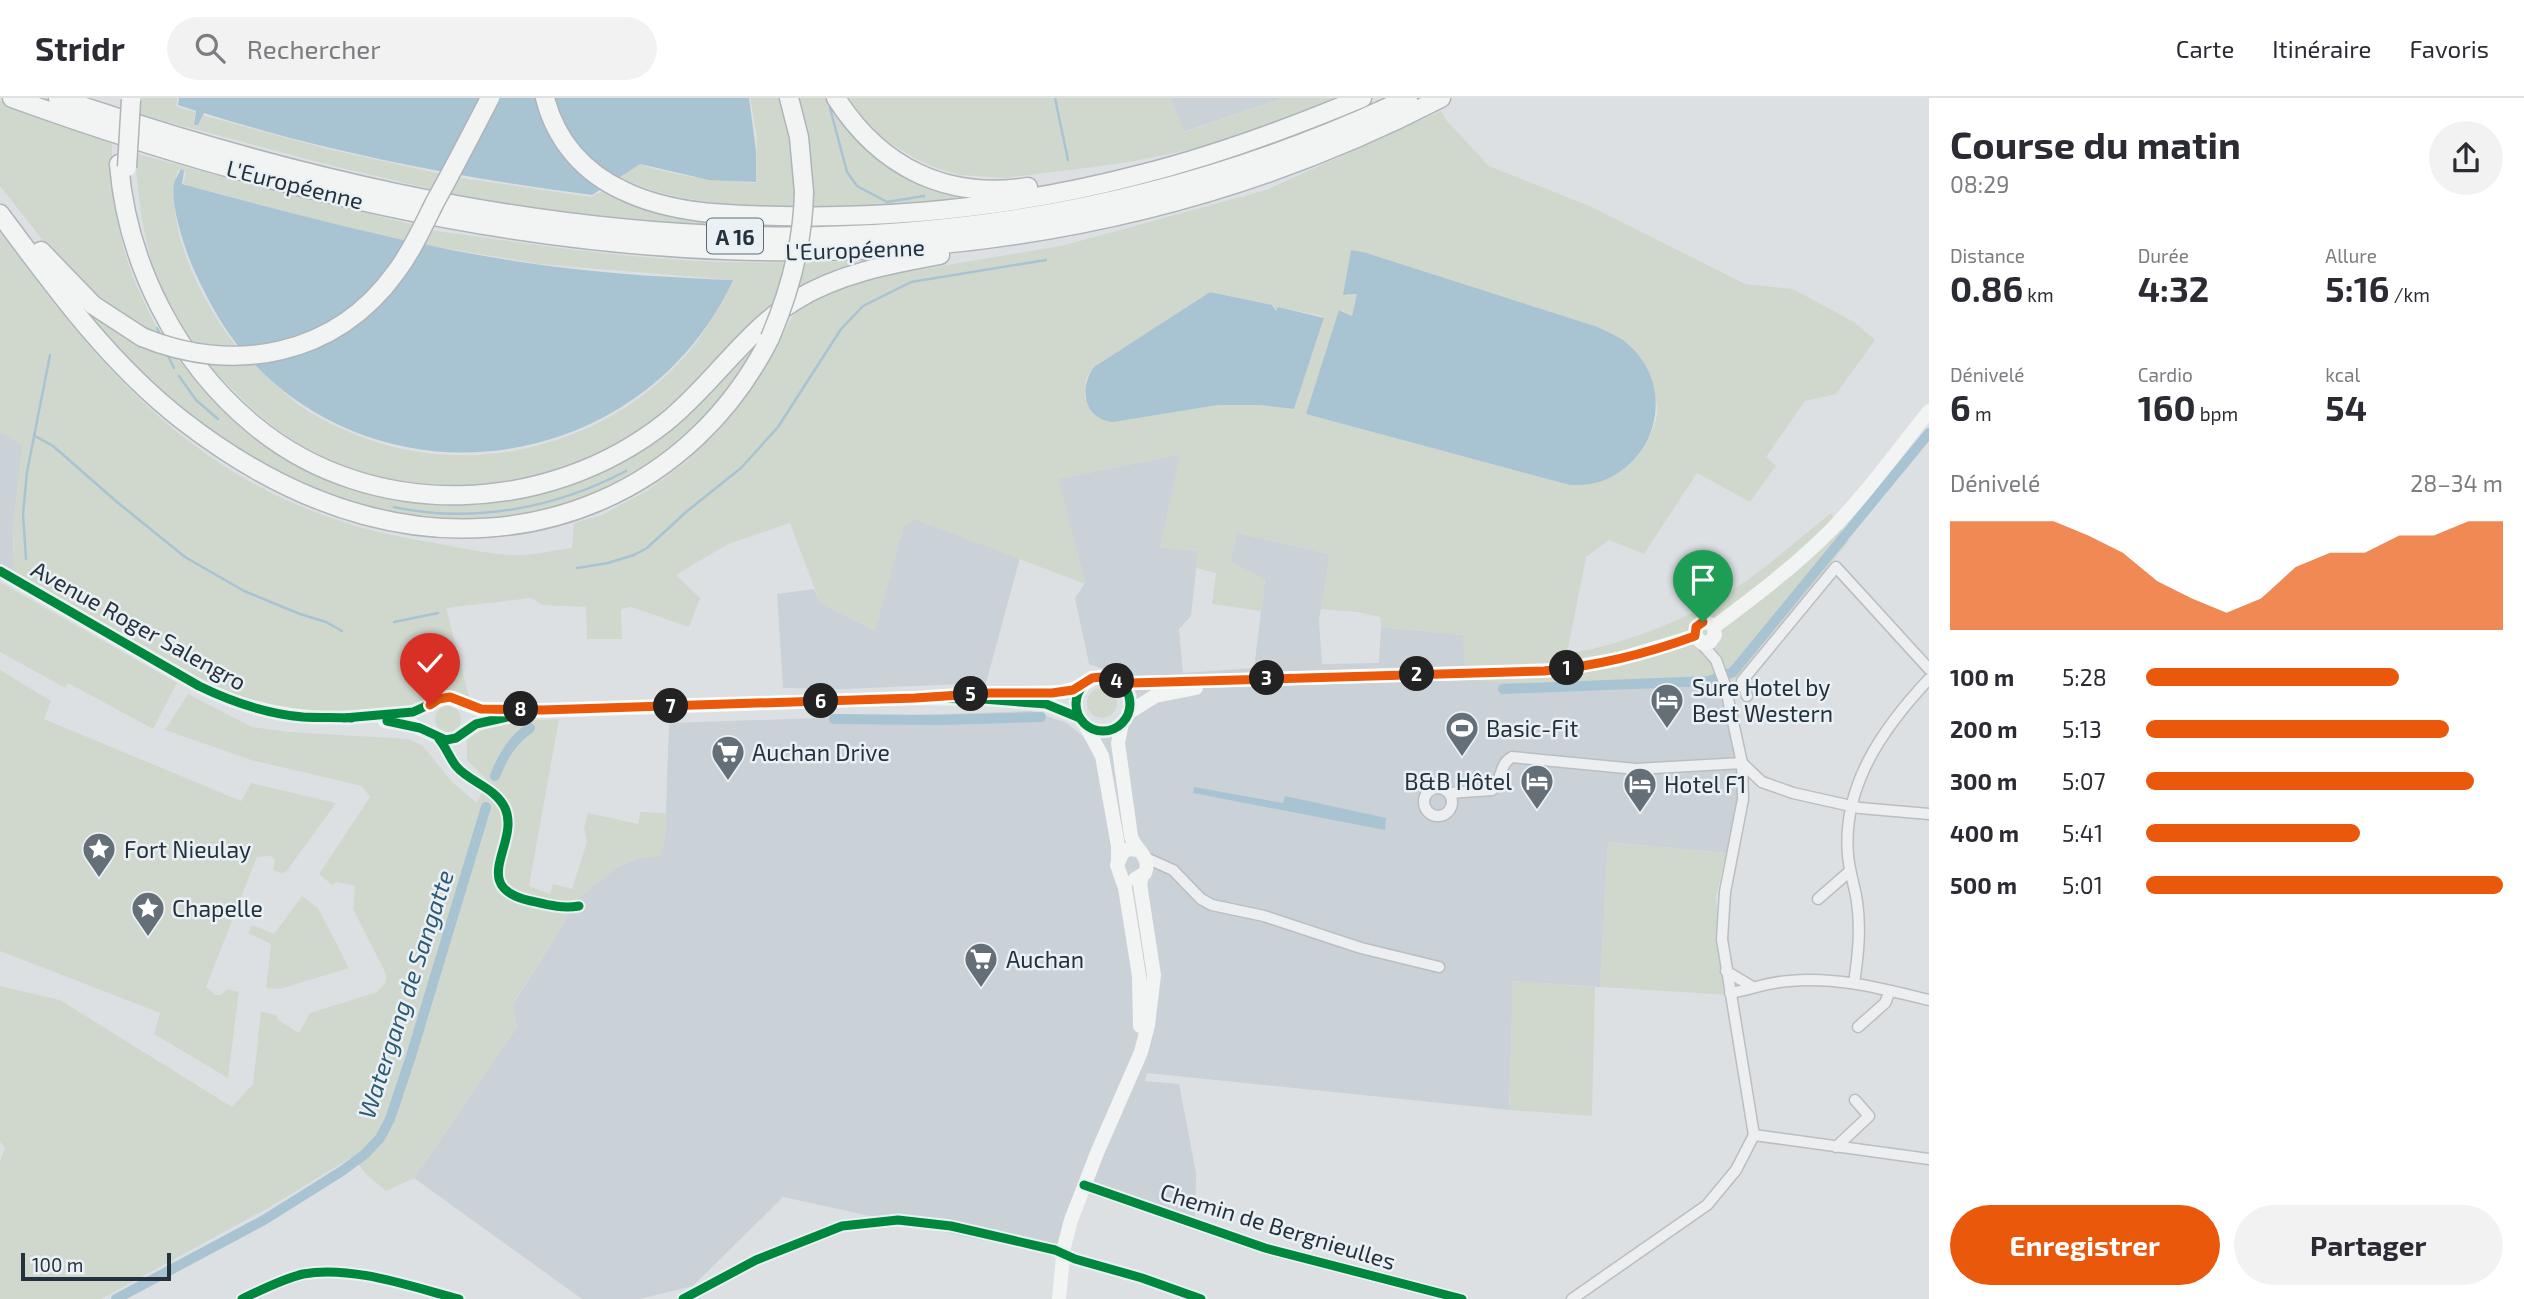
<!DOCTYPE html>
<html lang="fr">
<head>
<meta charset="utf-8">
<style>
  body { margin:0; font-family:"Exo 2",sans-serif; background:#f2f2f3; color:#2b2b33; height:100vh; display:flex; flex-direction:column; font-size:26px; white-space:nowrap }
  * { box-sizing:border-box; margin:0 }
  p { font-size:23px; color:#7c7c81 }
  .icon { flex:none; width:38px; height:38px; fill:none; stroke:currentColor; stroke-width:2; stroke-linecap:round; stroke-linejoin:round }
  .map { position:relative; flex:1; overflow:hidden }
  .side { display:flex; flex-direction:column; background:#fff; width:595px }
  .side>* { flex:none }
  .scale { position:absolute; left:21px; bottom:18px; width:150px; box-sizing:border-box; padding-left:7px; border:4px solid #24323d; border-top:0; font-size:19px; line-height:24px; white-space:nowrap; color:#24323d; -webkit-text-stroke:5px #eaf0f4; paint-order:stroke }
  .pin { position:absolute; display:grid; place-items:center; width:60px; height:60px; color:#fff; margin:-72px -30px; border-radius:50% 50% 50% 0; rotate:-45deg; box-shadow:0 0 7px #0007 }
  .pin .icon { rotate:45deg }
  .km { position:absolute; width:35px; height:35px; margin:-18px; border-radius:50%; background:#222; color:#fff; font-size:19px; line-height:35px; text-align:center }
  .round { display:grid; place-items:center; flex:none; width:74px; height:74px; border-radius:37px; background:#f2f2f3 }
  .summary { display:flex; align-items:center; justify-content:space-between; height:119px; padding:0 21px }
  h1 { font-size:38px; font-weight:700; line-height:52px }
  .metrics { display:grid; grid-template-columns:repeat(3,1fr); gap:10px; height:119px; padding:7px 21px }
  .metrics div { display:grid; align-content:center }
  .metrics b { font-size:35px; font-weight:700 }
  .metrics small { font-size:19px; font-weight:400 }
  .metrics p { font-size:19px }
  .chart { height:196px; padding:14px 21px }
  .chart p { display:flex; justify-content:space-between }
  .chart svg { width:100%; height:126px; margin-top:7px; fill:#ea580c; opacity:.7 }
  .button { display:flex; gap:14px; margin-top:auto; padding:14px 21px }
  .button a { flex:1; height:80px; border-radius:42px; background:#ea580c; color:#fff; font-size:28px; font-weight:700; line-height:80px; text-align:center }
  .button a+a { background:#f2f2f3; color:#2b2b33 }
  ul { padding:0 21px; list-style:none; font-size:23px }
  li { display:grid; grid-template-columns:112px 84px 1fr; align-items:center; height:52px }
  li i { height:18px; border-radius:9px; background:#ea580c }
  header { display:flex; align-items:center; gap:42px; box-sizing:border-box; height:98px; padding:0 35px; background:#fff; border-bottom:2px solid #e1e1e2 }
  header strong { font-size:33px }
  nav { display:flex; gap:38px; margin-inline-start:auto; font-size:24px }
  .search { width:490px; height:63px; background:#f2f2f3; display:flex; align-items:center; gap:18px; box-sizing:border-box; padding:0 24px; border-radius:38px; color:#7c7c81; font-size:26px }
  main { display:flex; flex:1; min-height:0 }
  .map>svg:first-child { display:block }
  .built { fill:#cad1d7 }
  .green { fill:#d0d8cd; fill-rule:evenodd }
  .water { fill:#a8c3d2 }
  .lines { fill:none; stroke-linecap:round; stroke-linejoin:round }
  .stream { stroke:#a8c3d2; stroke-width:2.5 }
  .canal { stroke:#a8c3d2; stroke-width:10 }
  .street-casing { stroke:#bbbec1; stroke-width:13 }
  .highway-casing { stroke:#afb4b8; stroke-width:21 }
  .street { stroke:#edeef0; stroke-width:10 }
  .secondary { stroke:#f2f4f4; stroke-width:14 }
  .highway { stroke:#f2f4f4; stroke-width:18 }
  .highway-bridge-casing { stroke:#afb4b8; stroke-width:21; stroke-linecap:butt }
  .highway-bridge { stroke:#f2f4f4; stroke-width:18 }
  .cycleway-casing { stroke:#eaf0f4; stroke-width:13 }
  .cycleway { stroke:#00873e; stroke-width:9 }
  .route-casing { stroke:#fff; stroke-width:14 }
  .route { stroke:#ea580c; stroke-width:9 }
  .labels { text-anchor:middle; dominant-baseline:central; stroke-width:5; stroke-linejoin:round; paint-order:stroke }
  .shield { fill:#eaf0f4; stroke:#5f6b74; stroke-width:2 }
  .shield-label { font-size:21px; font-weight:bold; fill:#24323d }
  .street-label { font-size:23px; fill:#24323d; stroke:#eaf0f4 }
  .poi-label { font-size:23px; fill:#24323d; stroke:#eaf0f4; text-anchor:start }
  .water-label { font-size:24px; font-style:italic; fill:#2c5973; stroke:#eaf0f4 }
</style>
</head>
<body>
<header>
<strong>Stridr</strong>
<div class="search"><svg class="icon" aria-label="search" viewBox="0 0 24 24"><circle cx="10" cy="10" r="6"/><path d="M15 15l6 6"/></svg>Rechercher</div>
<nav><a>Carte</a><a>Itinéraire</a><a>Favoris</a></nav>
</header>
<main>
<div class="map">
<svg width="1929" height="1201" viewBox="0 0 1929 1201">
  <rect width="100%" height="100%" fill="#dde0e3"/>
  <!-- built -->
  <path class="built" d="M1171,0h113l-101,34z
    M0,334l23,13 -10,79 1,48 -14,-8z
    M1181,356l-21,93 38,4 -7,65 -12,13 4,44 71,-5 11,-88 -35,-18 7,-29 93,21 -11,66 3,44 57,-1 2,-36 82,8 63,49 183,-6 8,11 13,36 8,46 -1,34 -11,48 -118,-11 -8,145 -87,-6 -4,129 -362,-37 -2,8 34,3 17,89 -1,55 -105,-36 -37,64 -270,-59 -90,89 -53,13h-58l-168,-121 103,-151 -4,-23 43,-68 21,-37 42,-33 21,-8 25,-18 4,-117 362,-12 36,12 20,17 35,-4 12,-22 3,-19 -9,-17 -39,-14 -14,-66 10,-15 -27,-104z
    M914,421l106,39 -34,125 -142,6 -61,-1 -6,-94 37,-5 6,14 55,27 28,-102z"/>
  <!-- green -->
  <path class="green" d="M140,0h38l-2,8 19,6 -1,10 5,2 3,-9 122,33 117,26 -7,16 -113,-27 -183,-49z
    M750,0h33l13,72v38c-62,-3 -120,-4 -177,-31l17,-14c40,14 79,17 120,20l1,-47z
    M799,0h30l10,16 120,79 -1,10 -147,8 -3,-70z
    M849,0h322l13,34 100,-34h61c-58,26 -128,46 -190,59 -49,10 -100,14 -149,21l-47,-3 -23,-7 -20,-9 -41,-25z
    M0,3l112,42c-1,80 12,124 50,194l-41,-19 -54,-47 -67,-85z
    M1441,13l5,9 43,46 103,41 153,77 48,5 61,33 21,18 -39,54 -31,7 -39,56 10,9 -26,36 -53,-29 -53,81 -35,-14 -23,17 -19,97c57,-10 112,-31 161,-61 37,-23 69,-53 103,-80l18,28 -114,139 -18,9 -8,-11 -183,6 -61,-4 -2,-45 -82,-8 -1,-10 -23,-5 -36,-3 8,-55 -92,-21 -7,29 35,17 -4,32 -49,-7 4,-31 -20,-5 2,-17 -38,-4 20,-93 -121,25 26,105 -171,-65 -11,9 -28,102 -55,-27 -30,-80 -62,21 -52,31 24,23 -11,29 -58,-20 -10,2 1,30h-35l-1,-32 -44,-2 -11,-7 -85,10 24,92 -11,-8 -12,-2 -14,3 -12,12 -94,7 -46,-4 -35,-9 -43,-19 -189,-108 -1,-48 10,-78 -23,-14v-202c114,162 225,280 429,312 29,5 60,13 90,13 17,0 35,-5 53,-7l2,-25 28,-8 46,-25 38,-28 34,-33 36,-47 40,-72 42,-25 39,-6 22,-6 162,-27 205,-56zM1355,152l243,77 32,18c7,16 24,45 27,60 2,11 -4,23 -8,32 -16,37 -43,44 -79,48l-264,-71 30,-90 6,-14 10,6 5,-22 -11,2zM1210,194l62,13 2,1 -1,4 4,1 1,-4 44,9 2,3 -30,90 -34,-4h-42l-94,15 -39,-21 1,-20 8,-12z
    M135,55l121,33 159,39 -8,16 -68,-15 -156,-42 3,-11 -8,-3c-17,54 27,139 61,179l-47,-3c-6,-8 -14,-17 -19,-26 -25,-50 -35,-112 -38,-167z
    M455,79l136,20 15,-8 177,34v6l-107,-5 -132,-15 -97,-16z
    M429,132c119,16 239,36 359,32 -3,14 -5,29 -11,41 -4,12 -58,58 -71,71 -33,32 -66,62 -109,82 -32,15 -67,23 -102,27 -98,11 -190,-17 -259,-90 -10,-10 -21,-20 -29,-31 12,0 31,-3 43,1 10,5 33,30 44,38 18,15 43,26 65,35 117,46 259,7 336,-92 15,-20 26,-41 37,-64l-192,-16 -120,-20z
    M855,163v6l-58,24 9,-27 7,-2z
    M62,186l31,30 28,20 54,22 37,41 39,33 173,70 180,-32 164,-135 -50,76 -84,71 -125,43 -120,-7 -83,-27 -90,-52 -81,-63z
    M0,484l177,101 -24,46 -85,-46 -3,5 -65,-36z
    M0,572l51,31 -7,18 197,82 10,-18 85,20 -50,69 -5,1 -8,-3 2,-10 -4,-4 -14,1 -51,130 9,8h6l6,-6 12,3 -11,86 -74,-44 6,-21 -160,-62z
    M1087 605a15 15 0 1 1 30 0a15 15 0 1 1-30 0Z
    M188,596l64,33 37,5 120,7 14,7 29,36 25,21 10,-23 -20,-20v-20c24,-21 61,-19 92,-21l-30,167 21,8 3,-10 19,5 15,-47 -3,-14 4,-15 50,11 2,-12 26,1 -1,27 -5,17 -20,1 -21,8 -42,33 -21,37 -43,67 4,24 -103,151 -28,13 -19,-16 -15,-18 -82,50 -169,92h-101v-138l5,-13 -5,-6v-156l60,14 172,107 21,-23 8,-72 16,3 1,5 21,13 11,-20 67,-21 9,-10v-8l-33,-65 2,-23 -18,-4 -5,3 -13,-11 51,-77 -8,-11 -111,-26 -86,-30z
    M435 621a13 13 0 1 1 26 0a13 13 0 1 1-26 0Z
    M1608,744l118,11 -10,45 6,64 7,33 -129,-8z
    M302,798l16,12 31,60 -69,21 -14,-1 5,-44 -23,-11 4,-8 22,9z
    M1513,883l82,6 -3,129 -83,-6z"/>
  <!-- water -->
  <path class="water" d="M179,0h570l7,53v31l-47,-2 -69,-16 -48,31c-131,-17 -262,-42 -388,-82l-6,12h-4l2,-14 -18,-6z
    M181,71l3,2 -2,13c123,33 248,67 375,83 58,7 117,11 176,13 -87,189 -340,233 -483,80 -24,-26 -41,-57 -56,-90 -9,-20 -24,-65 -20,-87 1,-3 5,-10 7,-14z
    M1351,152l12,2 235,75c11,6 23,10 32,19 45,41 28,115 -28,135 -11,4 -21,4 -32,4l-264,-71 33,-104 13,6 5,-22 -14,1z
    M1210,194l62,13 4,6 2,-4 46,11 -30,91 -34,-4h-42l-105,17c-30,-3 -34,-35 -19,-55z
    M1194,689l89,16 2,-7 101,22 -1,12 -192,-37z"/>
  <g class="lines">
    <!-- stream -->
    <path class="stream" d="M1055,0l13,62
      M830,10l17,64 10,14 30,16 37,-6
      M157,230l4,8
      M166,254l8,16
      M179,278l17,24 22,19
      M35,338l18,10 64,56 68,55 59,34 56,23 26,8 16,9
      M394,409c78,17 162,1 232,-36
      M26,461l-3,-45 4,-42 23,-117
      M577,470l31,-5 26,-8 13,-7 39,-36 55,-44 37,-41 63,-98 22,-23 48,-24 135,-22
      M394,524l44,-9"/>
    <!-- canal -->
    <path class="canal" d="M1503,591l206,-8 24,-9 196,-239
      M834,621l105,1 102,-3
      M495,678c8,-20 17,-36 35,-48
      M116,1201l148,-79 78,-49 23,-17 15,-16 10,-19 21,-63 75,-249"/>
    <defs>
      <path id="street" d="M1747,598l-5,-15 94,-114 93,102
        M1424 704a14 14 0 1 1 28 0a14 14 0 1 1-28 0Z
        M1449,695l43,-3c11,-10 6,-25 20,-33l124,12 106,-6 20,19 31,11 67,15 69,6
        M1146,760l27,12 28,29 11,6 52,11 97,32 78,19
        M1818,801l32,-28
        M1726,873l25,15
        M1854,885c4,-27 7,-53 3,-81 -2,-16 -8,-31 -9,-47 -6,-70 36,-128 81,-176
        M1730,895c20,-3 38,-11 59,-12 48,-5 94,8 140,19
        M1858,929l27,-24 5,-12
        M1754,1037l175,24
        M1836,1049l33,-31 -14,-16
        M1084,1087l181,63 197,51
        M1572,1201l135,-94 29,-35 18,-35 -32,-196 3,-47 18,-93 -1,-36 -17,-78 -9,-25 -16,-18"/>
      <path id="highway" d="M12,0c467,169 972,237 1429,0
        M58,0c453,155 903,212 1350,0
        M545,0c11,43 39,75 79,93 48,23 104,24 156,25 122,3 244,-11 362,-42 75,-19 148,-46 220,-76
        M789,0l10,39 5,55
        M836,0c44,69 110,102 192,89
        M119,66c8,100 58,198 136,262 118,97 294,89 411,-4 47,-38 79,-91 130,-122 44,-27 95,-36 144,-45
        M0,116c55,74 109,149 182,206 54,42 115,77 182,95 165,45 329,-24 406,-177
        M41,153l52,54 49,32"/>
    </defs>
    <!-- street casing -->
    <use href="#street" class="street-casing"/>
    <!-- highway casing -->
    <use href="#highway" class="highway-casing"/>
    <!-- street -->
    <use href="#street" class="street"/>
    <!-- secondary -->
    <path class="secondary" d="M0,473l199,115c34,17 70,28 109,31 14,1 29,0 43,1
      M1714,529c40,-30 80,-60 116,-96 36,-37 67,-80 99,-120
      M1695,538l7,7 8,-1 5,-7 -1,-8
      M1695,538l1,-9c5,-6 12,-6 18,0
      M1076 606a27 27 0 1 1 54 0a27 27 0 1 1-54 0Z
      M1118,583l19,2 419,-13 63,-11 76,-23
      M1021,595l41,-1 20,-6
      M1128,615l27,-17 41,-8
      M344,620l69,-6 33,-15 35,13 62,1 372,-13 68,1 63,5 34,14
      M385,623l29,5 32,14 10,-2 20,-14 37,-8
      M1122,625l-4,20 13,93c4,15 21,20 14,37l-10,6
      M1086,628l16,30 16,90v14
      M1138,752l-9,-1 -6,3 -6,13 8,23 14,88 1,50
      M1059,1201l5,-52 7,-27 26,-67 44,-101 7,-27 6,-50 -14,-91 2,-8"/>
    <!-- highway -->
    <use href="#highway" class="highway"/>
    <defs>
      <path id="highway-bridge" d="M127,69l4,-67
        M142,239c92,38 194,19 254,-65 16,-21 27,-46 39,-70 19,-34 37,-69 55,-104
        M770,240c20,-47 33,-94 34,-146"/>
    </defs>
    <!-- highway-bridge casing -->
    <use href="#highway-bridge" class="highway-bridge-casing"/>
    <!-- highway-bridge -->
    <use href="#highway-bridge" class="highway-bridge"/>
    <defs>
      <path id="cycleway" d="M0,473l199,115c33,16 67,28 104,31 17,1 33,0 49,1
        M1076 606a27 27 0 1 1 54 0a27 27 0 1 1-54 0Z
        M344,620l69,-6 33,-15 35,13 62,1 372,-13 68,1 63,5 34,14
        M387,623l33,7 26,12 10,-2 20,-14 31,-7
        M439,641c7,8 10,18 17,27 13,16 39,21 49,42 16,35 -39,79 26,93 17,4 32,8 48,5
        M1084,1087l181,63 197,51
        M242,1201c19,-9 40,-20 61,-25 49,-9 109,13 156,25
        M683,1201l73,-39 86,-34 56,-6 53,6 104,24 20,9 67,19 59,21"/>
    </defs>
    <!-- cycleway casing -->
    <use href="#cycleway" class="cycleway-casing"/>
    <!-- cycleway -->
    <use href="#cycleway" class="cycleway"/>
  </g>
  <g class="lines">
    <defs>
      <path id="route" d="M430,607l9,-6 11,-2 31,12 62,1 372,-12 75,-5h62l21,-3 19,-12 10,-1 29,6 413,-12c52,-5 102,-17 151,-35l1,-9 7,-5"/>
    </defs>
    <!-- route casing -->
    <use href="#route" class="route-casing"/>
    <!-- route -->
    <use href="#route" class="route"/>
  </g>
  <!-- icons -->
  <defs>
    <symbol id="hotel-pin" viewBox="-11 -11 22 30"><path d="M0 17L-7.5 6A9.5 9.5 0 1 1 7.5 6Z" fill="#656f77" stroke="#eaf0f4"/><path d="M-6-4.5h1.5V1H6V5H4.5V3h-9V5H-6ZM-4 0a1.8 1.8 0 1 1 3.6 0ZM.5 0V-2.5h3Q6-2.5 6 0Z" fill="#fff"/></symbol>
    <symbol id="stadium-pin" viewBox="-11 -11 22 30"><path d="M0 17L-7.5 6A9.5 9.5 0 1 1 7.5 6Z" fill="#656f77" stroke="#eaf0f4"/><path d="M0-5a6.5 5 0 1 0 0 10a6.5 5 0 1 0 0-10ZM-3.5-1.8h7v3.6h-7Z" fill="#fff"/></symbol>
    <symbol id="supermarket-pin" viewBox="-11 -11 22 30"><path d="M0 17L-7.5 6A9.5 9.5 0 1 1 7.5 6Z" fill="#656f77" stroke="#eaf0f4"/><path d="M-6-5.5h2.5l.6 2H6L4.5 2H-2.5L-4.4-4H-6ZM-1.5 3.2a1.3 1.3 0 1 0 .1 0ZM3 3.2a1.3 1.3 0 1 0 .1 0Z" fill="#fff"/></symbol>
    <symbol id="sight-pin" viewBox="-11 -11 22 30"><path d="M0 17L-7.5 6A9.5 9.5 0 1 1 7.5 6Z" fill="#656f77" stroke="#eaf0f4"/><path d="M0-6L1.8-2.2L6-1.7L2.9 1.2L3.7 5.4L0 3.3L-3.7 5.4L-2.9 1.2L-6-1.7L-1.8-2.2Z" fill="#fff"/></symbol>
  </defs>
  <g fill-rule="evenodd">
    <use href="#hotel-pin" x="1648" y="583" width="38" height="52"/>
    <use href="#stadium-pin" x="1443" y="611" width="38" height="52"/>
    <use href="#supermarket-pin" x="709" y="635" width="38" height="52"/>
    <use href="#hotel-pin" x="1518" y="664" width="38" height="52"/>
    <use href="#hotel-pin" x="1621" y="667" width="38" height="52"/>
    <use href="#sight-pin" x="80" y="732" width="38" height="52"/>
    <use href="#sight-pin" x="129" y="791" width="38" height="52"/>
    <use href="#supermarket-pin" x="962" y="842" width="38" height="52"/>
  </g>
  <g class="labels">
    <!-- shield labels -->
    <rect class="shield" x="707" y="120.5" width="56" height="35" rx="5"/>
    <g class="shield-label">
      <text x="735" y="138">A 16</text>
    </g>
    <!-- street labels -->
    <g class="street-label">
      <text transform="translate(295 86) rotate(14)">L'Européenne</text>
      <text transform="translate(855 151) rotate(-2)">L'Européenne</text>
      <text transform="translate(139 527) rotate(29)">Avenue Roger Salengro</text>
      <text transform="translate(1278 1128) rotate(17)">Chemin de Bergnieulles</text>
    </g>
    <!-- poi labels -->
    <g class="poi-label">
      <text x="1692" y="589">Sure Hotel by<tspan x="1692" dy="26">Best Western</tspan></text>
      <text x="1486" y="630">Basic-Fit</text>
      <text x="752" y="654">Auchan Drive</text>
      <text x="1512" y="683" text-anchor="end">B&amp;B Hôtel</text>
      <text x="1664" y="686">Hotel F1</text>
      <text x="124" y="751">Fort Nieulay</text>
      <text x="172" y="810">Chapelle</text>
      <text x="1006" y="861">Auchan</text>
    </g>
    <!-- water labels -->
    <g class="water-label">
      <text transform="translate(405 896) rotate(-72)">Watergang de Sangatte</text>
    </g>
  </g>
</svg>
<div class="scale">100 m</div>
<div class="pin" style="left:1703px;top:524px;background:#1e9e55"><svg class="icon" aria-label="arrive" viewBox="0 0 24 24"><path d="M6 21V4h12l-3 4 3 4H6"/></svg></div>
<div class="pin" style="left:430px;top:607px;background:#d93025"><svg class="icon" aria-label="check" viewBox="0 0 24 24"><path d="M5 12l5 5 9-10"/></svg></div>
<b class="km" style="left:1567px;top:570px">1</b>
<b class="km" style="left:1417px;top:576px">2</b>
<b class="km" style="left:1267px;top:580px">3</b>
<b class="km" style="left:1117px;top:583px">4</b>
<b class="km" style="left:971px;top:596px">5</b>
<b class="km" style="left:821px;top:603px">6</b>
<b class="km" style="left:671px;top:608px">7</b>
<b class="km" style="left:521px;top:611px">8</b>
</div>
<section class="side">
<div class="summary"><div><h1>Course du matin</h1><p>08:29</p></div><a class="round"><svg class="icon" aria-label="share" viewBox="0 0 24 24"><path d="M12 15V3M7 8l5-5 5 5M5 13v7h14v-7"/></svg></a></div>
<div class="metrics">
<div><p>Distance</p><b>0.86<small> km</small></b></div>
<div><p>Durée</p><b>4:32</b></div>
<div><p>Allure</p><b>5:16<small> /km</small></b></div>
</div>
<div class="metrics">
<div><p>Dénivelé</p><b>6<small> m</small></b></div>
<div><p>Cardio</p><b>160<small> bpm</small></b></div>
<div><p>kcal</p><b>54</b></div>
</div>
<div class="chart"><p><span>Dénivelé</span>28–34 m</p>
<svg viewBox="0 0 160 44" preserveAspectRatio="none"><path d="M0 44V6L10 6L20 6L30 6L40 11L50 17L60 27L70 33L80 38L90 33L100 22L110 17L120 17L130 11L140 11L150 6L160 6V44z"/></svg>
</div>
<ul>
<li><b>100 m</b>5:28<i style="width:71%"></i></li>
<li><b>200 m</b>5:13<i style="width:85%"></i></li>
<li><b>300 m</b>5:07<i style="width:92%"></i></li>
<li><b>400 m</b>5:41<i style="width:60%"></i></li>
<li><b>500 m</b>5:01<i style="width:100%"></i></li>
</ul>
<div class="button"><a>Enregistrer</a><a>Partager</a></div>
</section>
</main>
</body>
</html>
